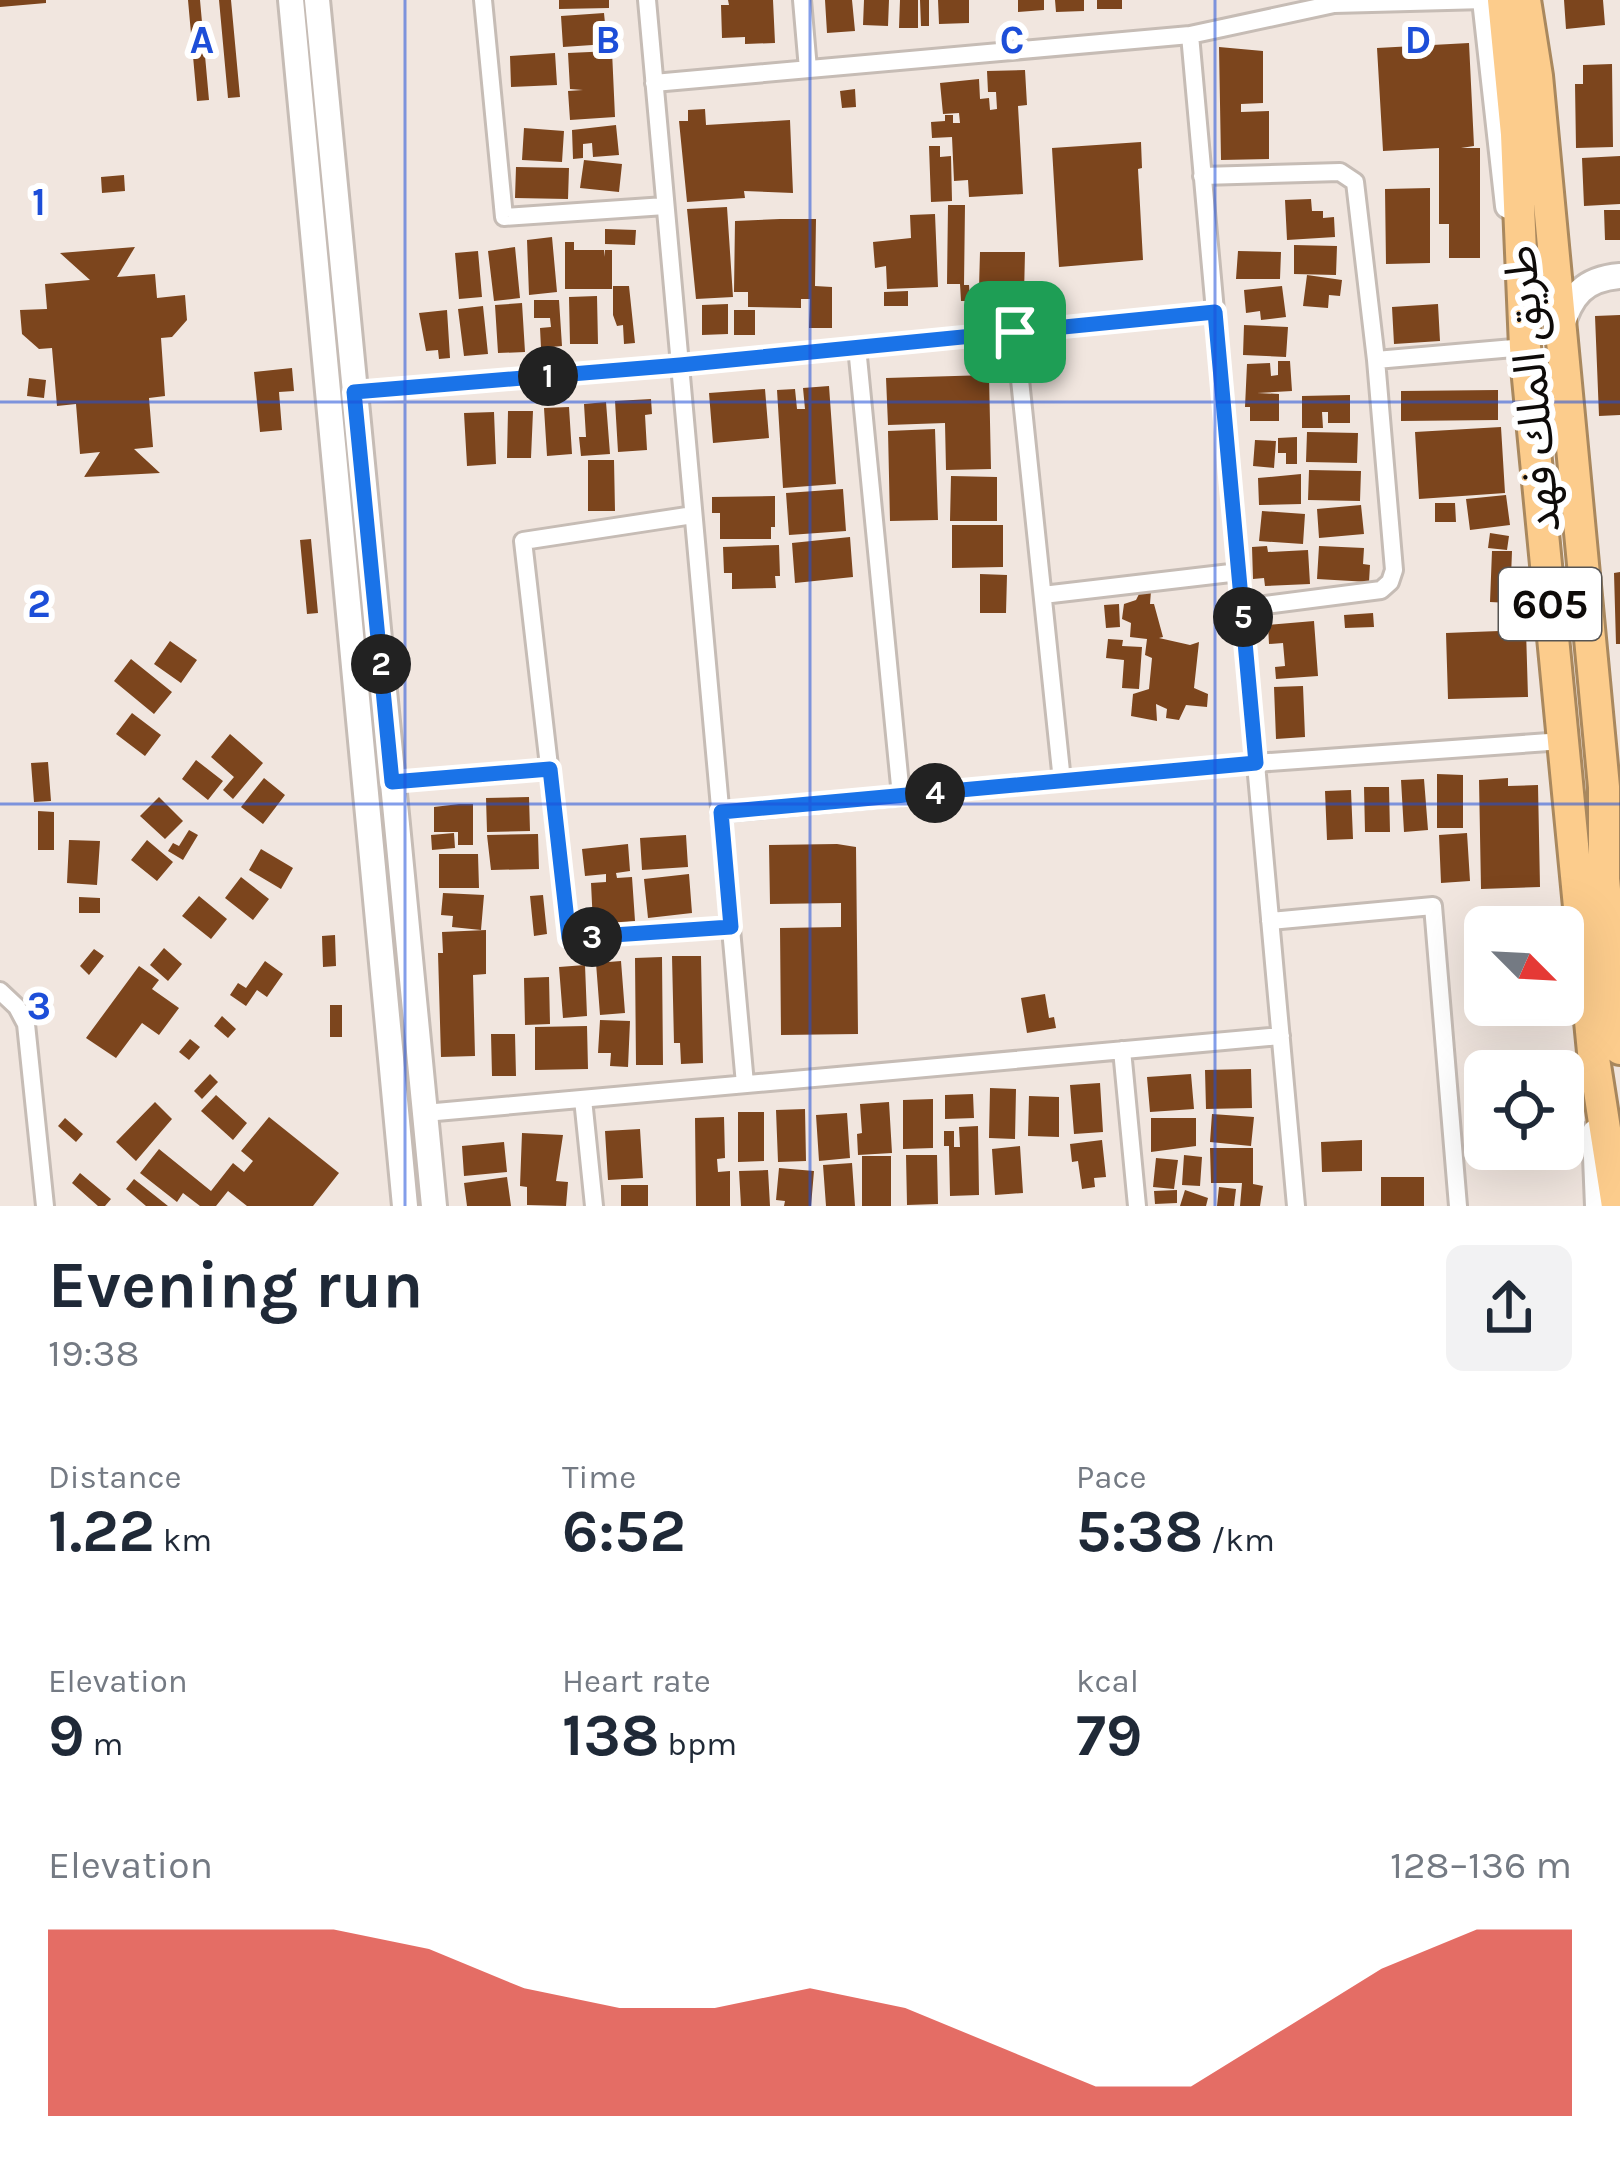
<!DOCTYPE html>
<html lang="en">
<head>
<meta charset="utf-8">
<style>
  body { margin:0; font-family:Karla,"Noto Sans Arabic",sans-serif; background:#f2f2f3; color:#1f2937; height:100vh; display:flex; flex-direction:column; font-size:45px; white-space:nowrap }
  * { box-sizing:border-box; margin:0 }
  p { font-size:39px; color:#747a83 }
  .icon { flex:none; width:66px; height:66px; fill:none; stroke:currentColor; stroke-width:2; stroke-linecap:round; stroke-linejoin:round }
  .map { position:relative; height:1206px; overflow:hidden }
  .side { display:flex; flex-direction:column; background:#fff; flex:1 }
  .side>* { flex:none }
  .needle { width:78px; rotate:114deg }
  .buttons { position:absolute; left:1464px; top:906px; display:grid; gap:24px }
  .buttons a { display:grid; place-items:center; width:120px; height:120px; border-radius:18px; background:#fff; box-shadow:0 12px 48px #0002; font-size:60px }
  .pin { position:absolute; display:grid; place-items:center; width:102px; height:102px; color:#fff; margin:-51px; border-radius:24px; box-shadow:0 6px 18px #0006 }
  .km { position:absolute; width:60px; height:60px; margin:-30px; border-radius:50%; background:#222; color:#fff; font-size:33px; line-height:60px; text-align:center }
  .round { display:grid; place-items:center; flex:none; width:126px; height:126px; border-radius:18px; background:#f2f2f3 }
  .summary { display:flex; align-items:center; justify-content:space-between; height:204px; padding:0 48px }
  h1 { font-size:66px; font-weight:700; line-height:90px }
  .figures { display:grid; grid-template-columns:repeat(3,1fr); gap:18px; height:204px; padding:12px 48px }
  .figures div { display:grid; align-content:center }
  .figures b { font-size:60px; font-weight:700 }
  .figures small { font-size:33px; font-weight:400 }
  .figures p { font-size:33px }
  .chart { height:336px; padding:24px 48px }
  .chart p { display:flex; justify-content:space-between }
  .chart svg { width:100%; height:216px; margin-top:12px; fill:#d93025; opacity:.7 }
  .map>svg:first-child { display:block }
  .building { fill:#7c451d }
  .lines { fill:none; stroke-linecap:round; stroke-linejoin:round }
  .street-casing { stroke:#c6bcb5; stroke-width:22 }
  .secondary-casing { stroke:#c6bcb5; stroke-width:30 }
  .highway-casing { stroke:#a9885e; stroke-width:36 }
  .street { stroke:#fff; stroke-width:16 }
  .secondary { stroke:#fff; stroke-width:24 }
  .highway { stroke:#fccc8c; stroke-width:30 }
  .route-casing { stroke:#fff; stroke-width:24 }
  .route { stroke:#1a73e8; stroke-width:15 }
  .grid { fill:none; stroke:#1d4ed8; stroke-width:3; stroke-opacity:0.55 }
  .labels { text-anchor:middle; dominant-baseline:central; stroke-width:12; stroke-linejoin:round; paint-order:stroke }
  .shield { fill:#fff; stroke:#565453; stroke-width:3 }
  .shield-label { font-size:42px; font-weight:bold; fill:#0e0b09 }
  .street-label { font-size:45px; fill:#0e0b09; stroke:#fff }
  .grid-label { font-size:39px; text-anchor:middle; font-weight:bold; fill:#1d4ed8; stroke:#fff; stroke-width:12; stroke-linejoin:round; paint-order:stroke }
</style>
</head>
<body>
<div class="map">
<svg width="1620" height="1206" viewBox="0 0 1620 1206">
  <rect width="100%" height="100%" fill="#f1e6df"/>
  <!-- building -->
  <path class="building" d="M0,0h46v3l-46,4z
    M188,0h12l9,100 -12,1z
    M219,0h12l9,97 -12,1z
    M559,0h50v8l-50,1z
    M728,0h45l2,43 -30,1v-7l-23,1 -1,-33h8z
    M825,0h27l3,31 -28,2z
    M864,0h25l-1,26 -25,-1z
    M900,0h18v28h-19z
    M920,0h9v26h-8z
    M938,0h31v23l-30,1z
    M1018,0h26v10l-26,2z
    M1055,0h29v11l-28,1z
    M1097,0h25v9h-25z
    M1564,0h39l2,25 -39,4z
    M604,13l3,31 -44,3 -2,-31z
    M1469,43l5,103 -13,2h19v110h-31v-34h-10v-76l-56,3 -6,-103z
    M1219,47l44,4v52l-22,1v8l28,-1v48l-48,1z
    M612,51l3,66 -45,3 -2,-29 15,-1 -13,-1 -2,-36z
    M555,53l2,32 -46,2 -1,-31z
    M1612,64l1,83 -37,1 -1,-64h8v-19z
    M1025,70l2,35 -9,1 5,88 -54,3 -1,-17 -14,1 -2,-44 -20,1 -1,-16 14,-1v-6h8v8h7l-1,-10 -16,1 -3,-31 39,-4 1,20 9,-1 1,12 7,-1 -1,-17h-8l-1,-21z
    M855,89l1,18 -14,1 -2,-17z
    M705,109l1,16 84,-5 3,73 -49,-2 1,7 -58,4 -8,-81h9v-11z
    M616,125l3,30 -26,2 -1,-14 -9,1v14l-10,1 -1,-29z
    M524,128l40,3 -2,31 -40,-2z
    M1141,142l1,26 -4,1 5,91 -84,7 -7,-119z
    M929,146h11v11l11,-1 1,45 -21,1z
    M1620,156v48l-36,2 -2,-48z
    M584,160l38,4 -3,28 -39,-4z
    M516,167l53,1 -1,31 -53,-1z
    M124,175l1,16 -23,2 -1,-16z
    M1430,188v75l-44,1 -1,-75z
    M1311,199l1,12h11v7l11,-1 1,20 -48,3 -2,-40z
    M948,205h17l-1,80h5l1,16h-9l-1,-17h-13z
    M727,207l6,90 -37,2 -9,-90z
    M1604,210h16v30h-15z
    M935,214l3,73 -51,2 -1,-23 -11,2 -2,-26 38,-4 -1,-23z
    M780,219h36l-1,67 17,1v41h-23l1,-29h-9v9l-53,-1v-15h-14l1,-71z
    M605,229l31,1 -1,15 -30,-1z
    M552,237l5,55 -28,3 -2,-55z
    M565,242h9v8h30v7l1,-7h7v39h-47z
    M1294,245l43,1 -1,29 -42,-1z
    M135,247l-18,30 38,-3 2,24 28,-3 2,25 -15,17 -11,1 4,58 -16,2 4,49 -19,2 26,24 -76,4 16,-25 -20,2 -4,-50 -19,2 -5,-58 -13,1 -17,-15 -2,-24 27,-1 -2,-25 45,-4 -30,-27z
    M515,247l5,51 -26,3 -6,-50z
    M478,251l4,46 -23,2 -4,-46z
    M1238,251l43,1 -1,27h-44z
    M980,252h45l-1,43 -26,-1v-6h-19z
    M1307,275l35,5 -2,16 -11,-1 -1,13 -25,-2z
    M613,286h16l6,57 -11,1 -1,-19 -6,1 -4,-11z
    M1282,286l4,31 -25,3 -1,-9 -14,2 -2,-23z
    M908,291v15h-24v-14z
    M597,296l1,48h-28l-1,-47z
    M534,300h25l3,46 -21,2 -1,-20 11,-1 -1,-9h-16z
    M522,303l3,49 -27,1 -3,-48z
    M728,304v30l-26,1v-30z
    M1438,304l2,37 -46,3 -2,-37z
    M483,306l5,48 -24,2 -6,-47z
    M447,310l3,48 -11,1 -1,-9 -12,1 -7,-38z
    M734,310h21v25h-21z
    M1620,315v100l-21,1 -4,-100z
    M1244,325l44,2 -2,30 -43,-2z
    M1278,361h12l2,30 -35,2 22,1v27h-29v-14h-5l2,-43 23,-1 1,13 7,-1z
    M292,368l2,23 -15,1 3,38 -22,2 -6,-60z
    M989,375l2,94 -45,1 -1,-47 -57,2 -2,-47z
    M29,378l17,2 -2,18 -17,-2z
    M829,386l7,98 -53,4 -6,-98 18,-1 2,20h8l-2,-21z
    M765,389l4,49 -56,5 -4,-50z
    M1498,390v30l-97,1v-30z
    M1350,395v28h-22v-11h-6l1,16h-21v-32z
    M651,399l1,15 -7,1 2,35 -29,2 -3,-51z
    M606,402l4,52 -29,2 -2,-19h7l-2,-33z
    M569,407l3,47 -25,2 -3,-48z
    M508,411h25l-2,47h-24z
    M494,412l2,52 -29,2 -3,-53z
    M1501,427l4,66 -86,6 -4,-67z
    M935,429l3,91 -48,1 -2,-90z
    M1307,432l51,1 -1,30 -51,-1z
    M1297,437v27h-11v-11h-8v-15z
    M1255,440l21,1 -2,27 -21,-2z
    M588,460h26l1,51h-27z
    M1309,470l52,1 -1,30 -52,-1z
    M1301,474v30l-42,1 -1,-27z
    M951,476l46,1v44h-47z
    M843,489l3,42 -57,4 -3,-42z
    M1506,495l4,30 -40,5 -4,-31z
    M775,496v31h-4v12h-51v-26h-8v-16z
    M1435,503h20l1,19h-21z
    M1361,505l3,29 -45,4 -2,-29z
    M1262,511l43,3 -2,30 -44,-3z
    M952,525h51v42l-51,1z
    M1490,533l19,3 -2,14 -19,-2z
    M850,537l3,40 -58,6 -3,-40z
    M311,539l7,74 -11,1 -7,-74z
    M779,545l1,31h-5l1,12 -44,1v-16h-8l-1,-26z
    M1267,546l1,6 40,-2 2,34 -45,2 -1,-8 -11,1 -1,-32z
    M1319,546l45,2 -1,16 7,1 -1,17 -52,-3z
    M1492,551h20l-2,52 -20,-1z
    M1620,572v72h-4l-2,-71z
    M980,574l27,1 -1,38h-26z
    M1141,590l10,1 -1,13h4l9,33 -4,1 31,7 9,-3 -5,46 14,6 -1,13 -21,-2 -7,15 -13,-2 1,-9 -11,-5 1,17 -26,-5 2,-22 16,-5 3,-31 -7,-3 2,-16 -17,-2 1,-14 -9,-4 2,-15 12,-4z
    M1119,604l1,23 -14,1 -2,-23z
    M1373,613l1,14 -29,1 -1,-13z
    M1314,621l4,55 -42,3 -1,-12 10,-1 -2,-23 -14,1 -1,-19z
    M1526,630l2,67 -80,2 -2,-66z
    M1108,639l15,1 -1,6 20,1 -3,42 -17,-1 2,-28 -18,-2z
    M170,641l27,19 -16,23 -27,-19z
    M131,659l41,33 -18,22 -40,-33z
    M1303,686l2,51 -29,2 -2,-52z
    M132,713l29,22 -16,21 -29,-22z
    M230,734l33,29 -30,36 -10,-9 11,-13 -23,-20z
    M196,760l27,21 -15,19 -26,-21z
    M48,762l3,39 -17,1 -3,-39z
    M1437,774l26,1v53h-26z
    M264,778l21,17 -22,29 -22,-17z
    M1508,778v8l30,-1 2,102 -59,2 -2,-109z
    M1424,779l4,51 -24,2 -3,-52z
    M1364,787h25l1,45h-25z
    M1351,790l2,49 -26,1 -2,-49z
    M159,797l24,24 -18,18 -25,-23z
    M529,797l1,34 -43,1 -1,-34z
    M459,804h14v41h-15v-13h-24v-25z
    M38,811l16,1v38h-16z
    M189,830l9,5 -15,25 -15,-9 5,-8 6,3z
    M454,833l1,15 -23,2 -1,-15z
    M1467,833l3,48 -29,2 -2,-48z
    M538,834l1,35 -48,1 -4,-35z
    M686,835l2,32 -46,3 -2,-32z
    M69,840l31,1 -3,44 -30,-2z
    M147,840l26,22 -16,19 -26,-21z
    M628,844l2,27 -14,2 1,5 15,-1 3,44 -42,3 -2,-41 15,-1v-8l-21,2 -3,-27z
    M837,844l19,3 2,187 -77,1 -1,-107 61,-1v-24l-71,1 -1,-59z
    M261,849l32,19 -12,21 -32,-19z
    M439,854h39l1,34h-40z
    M689,874l3,39 -44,5 -4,-39z
    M241,877l28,22 -16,21 -28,-22z
    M443,893l41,2 -3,35 -29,-3 1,-11 -12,-1z
    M543,895l4,39 -13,2 -4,-40z
    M199,896l28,23 -16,20 -29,-23z
    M79,897l21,1v15h-21z
    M486,930v44l-13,1 2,81 -34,1 -3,-104h5l-1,-21z
    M335,935l1,31 -13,1 -1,-31z
    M164,948l18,16 -14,17 -18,-16z
    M94,949l10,7 -15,19 -9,-9z
    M672,956h29l2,107 -22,1 -1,-21h-6z
    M662,957l1,108h-27l-1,-107z
    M265,961l18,13 -16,23 -10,-7 -11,16 -16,-11 8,-12 8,5z
    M621,961l4,52 -25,2 -4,-52z
    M585,965l2,51 -24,2 -4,-51z
    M139,966l20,14 -7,9 27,19 -20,27 -17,-12 -26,35 -30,-20z
    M549,977l1,47 -25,1 -1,-47z
    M1045,994l4,24 5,-1 2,11 -29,5 -6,-35z
    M330,1005h12v32h-12z
    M222,1016l14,13 -8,9 -14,-12z
    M600,1020l30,1 -2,46 -18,-1 1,-13h-13z
    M587,1026l1,43 -53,1v-43z
    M491,1034h24l1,42h-24z
    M190,1039l10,8 -11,13 -10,-8z
    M1251,1069l1,39 -46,1 -1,-39z
    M210,1074l8,8 -16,17 -8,-8z
    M1191,1074l3,35 -44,3 -3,-35z
    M1100,1083l3,49 -29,2 -4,-49z
    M990,1088l26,1 -1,50 -26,-1z
    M973,1094l1,24 -29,1v-24z
    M216,1095l31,28 -14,17 -32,-29z
    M1029,1096l30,1v40l-31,-1z
    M933,1099v49l-30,1v-49z
    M155,1102l17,17 -36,42 -20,-19z
    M889,1102l3,51 -34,2 -1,-21 5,-1 -2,-29z
    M805,1109l1,52 -28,1 -2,-52z
    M738,1112h26v49l-26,1z
    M847,1113l3,45 -31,3 -3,-46z
    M1212,1114l42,3 -3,29 -41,-4z
    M269,1117l70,56 -26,33h-66l-19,-15 -12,15h-16l-17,-13 -6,9 -37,-29 19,-24 52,42 22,-28 11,9 9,-11 -12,-10z
    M724,1117l1,41 -8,1 1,13 12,-1v35h-34l-1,-88z
    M65,1118l18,16 -7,8 -18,-16z
    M1151,1118h45v28l-45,6z
    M978,1126l1,69 -29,1 -1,-50h-5v-15h10v16h6l-1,-20z
    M640,1129l3,49 -35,2 -3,-49z
    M522,1133l41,2 -7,46 12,1 -2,24 -39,-1v-18l-7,-1z
    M1102,1140l4,37 -12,1 1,9 -13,2 -4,-28 -6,1 -2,-18z
    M1362,1140v31l-40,1 -1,-30z
    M504,1142l3,30 -43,4 -2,-30z
    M1020,1146l3,47 -28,2 -3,-46z
    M1210,1148h43v36l10,2 -3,20h-20l2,-23h-31z
    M906,1155h31l1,49 -31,1z
    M1184,1155l18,2 -2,29 -18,-1z
    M862,1156h29v50h-29z
    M1156,1158l22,2 -4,29 -21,-2z
    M852,1163l3,43h-29l-3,-41z
    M779,1168l35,3 -3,35h-27l1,-5 -9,-1z
    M768,1170l2,36h-29l-2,-35z
    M80,1173l31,26 -6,7h-7l-26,-23z
    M507,1177l4,29h-44l-3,-23z
    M1381,1177h43v29h-43z
    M134,1179l34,27h-22l-20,-17z
    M621,1185h27v21h-27z
    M1219,1187l17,2 -2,17h-17z
    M1177,1190v13l-22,1 -1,-13z
    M1185,1190l23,8 -2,8h-26z"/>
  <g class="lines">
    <defs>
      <path id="street" d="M483,0l21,217 161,-11
        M647,0l98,1084
        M802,0l6,69
        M1190,35l106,1171
        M654,83l536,-48 144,-31 151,-4
        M1202,176l138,-4 15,10 21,178 18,210 -4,12 -9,8 -139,18
        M1015,332l47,449
        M857,347l44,449
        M1376,360l149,-13
        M354,392l326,-27 535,-53
        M693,515l-170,26 46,398 162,-12
        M1043,595l196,-23
        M392,782l158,-13
        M720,813l536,-50 307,-22
        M1270,921l163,-15 25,300
        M0,991l17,16 9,17 19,182
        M1122,1050l15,156
        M583,1099l11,107
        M425,1113l856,-77"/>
      <path id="secondary" d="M291,0l114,1206
        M317,0l117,1206
        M1485,0l23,206
        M1561,328c10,-33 23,-49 59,-52
        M1595,1132l3,74"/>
      <path id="highway" d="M1503,0l13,134 9,213 68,705 24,154
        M1525,0l12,76 67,711v92l16,170"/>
    </defs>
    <!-- street casing -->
    <use href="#street" class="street-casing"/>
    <!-- secondary casing -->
    <use href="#secondary" class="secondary-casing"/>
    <!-- highway casing -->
    <use href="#highway" class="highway-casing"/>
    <!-- street -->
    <use href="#street" class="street"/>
    <!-- secondary -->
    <use href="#secondary" class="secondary"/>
    <!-- highway -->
    <use href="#highway" class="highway"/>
  </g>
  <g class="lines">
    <defs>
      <path id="route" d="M1215,312l41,451 -535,49 10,115 -162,11 -19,-169 -158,13 -38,-390 326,-27z"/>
    </defs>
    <!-- route casing -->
    <use href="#route" class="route-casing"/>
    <!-- route -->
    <use href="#route" class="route"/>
  </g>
  <!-- grid -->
  <path class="grid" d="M405,0v1206M810,0v1206M1215,0v1206M0,402h1620M0,804h1620"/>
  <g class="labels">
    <!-- shield labels -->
    <rect class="shield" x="1499" y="568" width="102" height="72" rx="9"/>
    <g class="shield-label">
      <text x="1550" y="604">605</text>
    </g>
    <!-- street labels -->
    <g class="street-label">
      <text transform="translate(1532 389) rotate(-95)">طريق الملك فهد</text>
    </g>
  </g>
  <g class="grid-label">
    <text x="202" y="53">A</text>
    <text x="608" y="53">B</text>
    <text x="1012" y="53">C</text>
    <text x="1418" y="53">D</text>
    <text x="39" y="215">1</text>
    <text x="39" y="617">2</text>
    <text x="39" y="1019">3</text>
  </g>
</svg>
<div class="buttons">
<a><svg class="needle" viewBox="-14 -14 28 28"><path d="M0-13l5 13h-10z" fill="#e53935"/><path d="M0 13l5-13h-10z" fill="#747a83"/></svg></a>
<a><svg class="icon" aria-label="locate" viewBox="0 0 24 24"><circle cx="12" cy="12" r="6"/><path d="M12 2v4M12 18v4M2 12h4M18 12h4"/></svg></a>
</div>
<div class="pin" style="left:1015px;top:332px;background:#1e9e55"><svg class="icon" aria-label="arrive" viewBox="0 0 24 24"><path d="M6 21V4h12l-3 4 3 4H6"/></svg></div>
<b class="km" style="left:548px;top:376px">1</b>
<b class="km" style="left:381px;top:664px">2</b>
<b class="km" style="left:592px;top:937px">3</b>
<b class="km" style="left:935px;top:793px">4</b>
<b class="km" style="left:1243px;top:617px">5</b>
</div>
<section class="side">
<div class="summary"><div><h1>Evening run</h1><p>19:38</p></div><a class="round"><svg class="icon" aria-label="share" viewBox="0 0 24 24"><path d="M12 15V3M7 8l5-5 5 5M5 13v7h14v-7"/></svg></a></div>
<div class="figures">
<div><p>Distance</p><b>1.22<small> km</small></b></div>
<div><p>Time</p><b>6:52</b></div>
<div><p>Pace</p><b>5:38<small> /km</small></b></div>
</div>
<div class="figures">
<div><p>Elevation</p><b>9<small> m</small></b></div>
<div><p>Heart rate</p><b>138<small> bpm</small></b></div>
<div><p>kcal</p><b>79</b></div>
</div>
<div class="chart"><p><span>Elevation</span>128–136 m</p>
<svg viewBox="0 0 160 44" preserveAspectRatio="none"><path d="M0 44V6L10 6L20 6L30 6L40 10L50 18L60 22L70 22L80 18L90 22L100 30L110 38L120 38L130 26L140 14L150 6L160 6V44z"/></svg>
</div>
</section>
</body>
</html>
